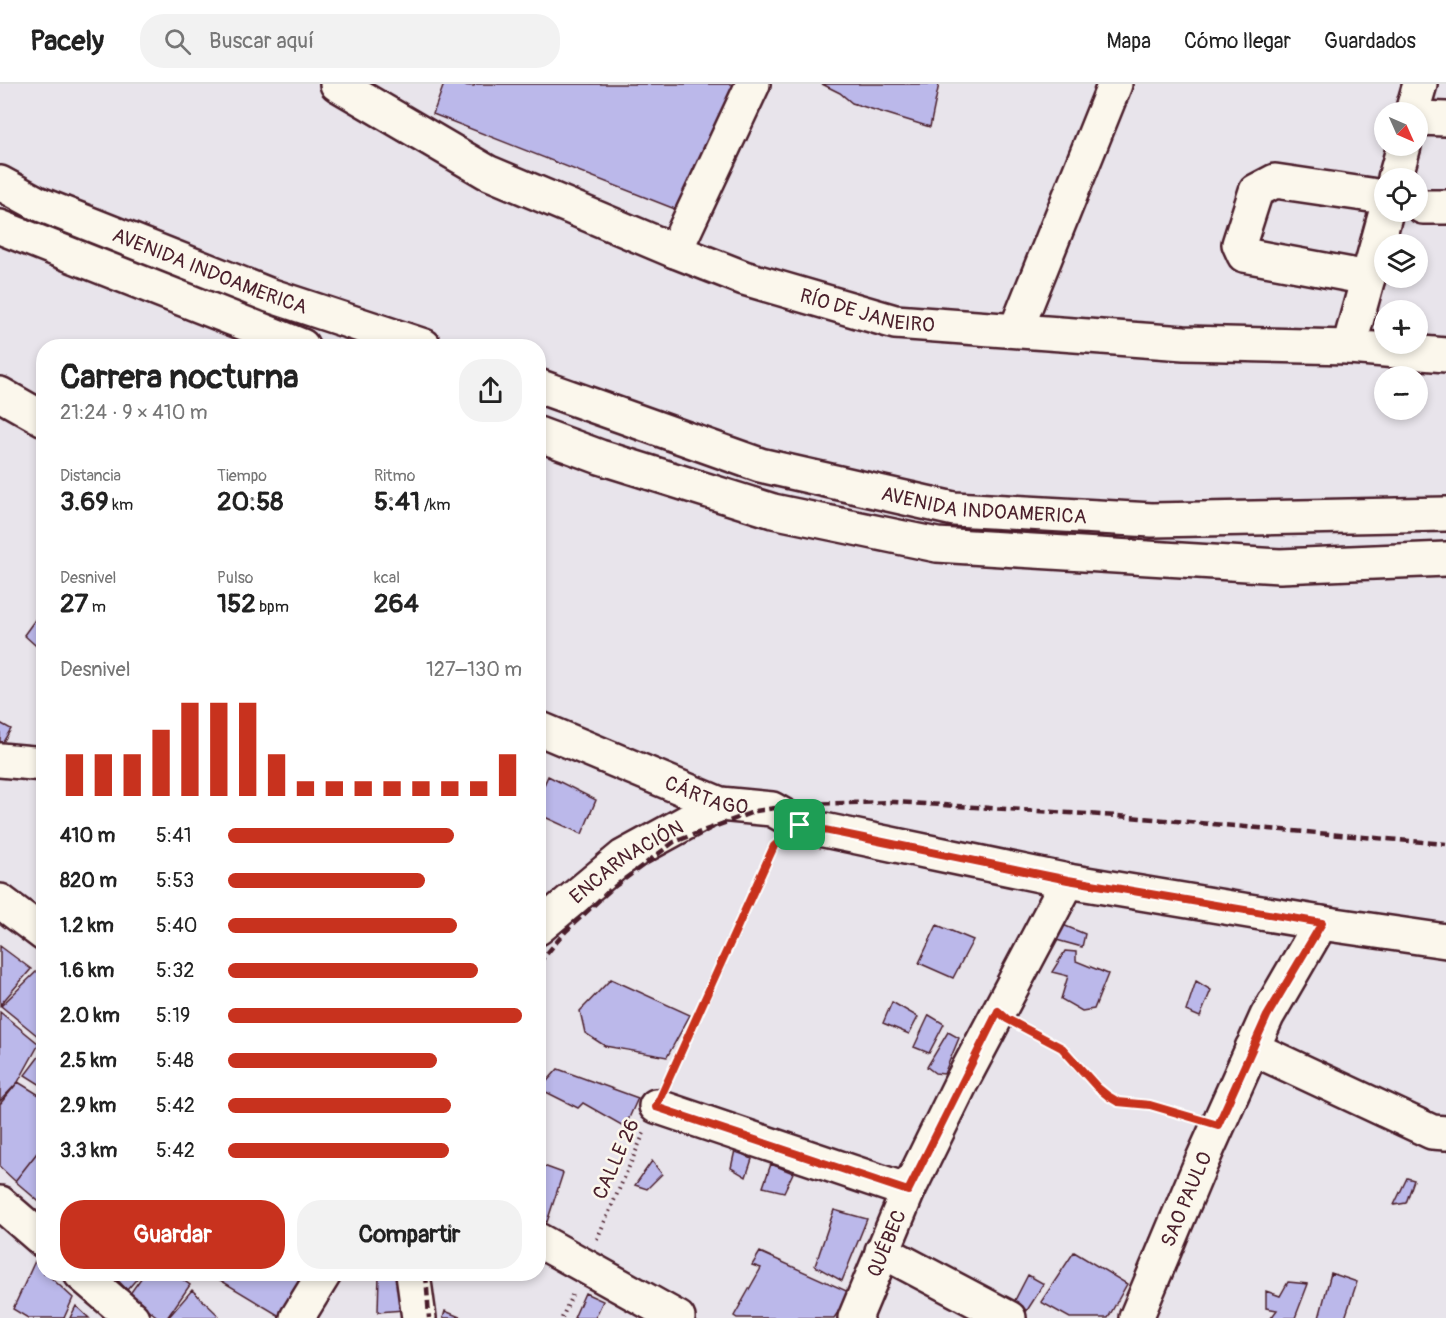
<!DOCTYPE html>
<html lang="es">
<head>
<meta charset="utf-8">
<style>
  body { margin:0; font-family:Pangolin,sans-serif; background:#f2f2f2; color:#222; height:100vh; display:flex; flex-direction:column; font-size:22px; white-space:nowrap }
  * { box-sizing:border-box; margin:0 }
  p { font-size:20px; color:#767676 }
  .icon { flex:none; width:33px; height:33px; fill:none; stroke:currentColor; stroke-width:2; stroke-linecap:round; stroke-linejoin:round }
  .map { position:relative; flex:1; overflow:hidden }
  .panel { position:absolute; left:36px; top:255px; width:510px; height:942px; display:flex; flex-direction:column; background:#fff; border-radius:24px; box-shadow:0 3px 9px #0003 }
  .panel>* { flex:none }
  .needle { width:39px; rotate:135deg }
  .tools { position:absolute; left:1374px; top:18px; display:grid; gap:12px }
  .tools a { display:grid; place-items:center; width:54px; height:54px; border-radius:50%; background:#fff; box-shadow:0 3px 9px #0003; font-size:30px }
  .pin { position:absolute; display:grid; place-items:center; width:51px; height:51px; color:#fff; margin:-26px; border-radius:12px; box-shadow:0 3px 9px #0006 }
  .round { display:grid; place-items:center; flex:none; width:63px; height:63px; border-radius:24px; background:#f2f2f2 }
  .summary { display:flex; align-items:center; justify-content:space-between; height:102px; padding:0 24px }
  h1 { font-size:33px; font-weight:700; line-height:45px }
  .stats { display:grid; grid-template-columns:repeat(3,1fr); gap:9px; height:102px; padding:6px 24px }
  .stats div { display:grid; align-content:center }
  .stats b { font-size:26px; font-weight:700 }
  .stats small { font-size:16px; font-weight:400 }
  .stats p { font-size:16px }
  .chart { height:168px; padding:12px 24px }
  .chart p { display:flex; justify-content:space-between }
  .chart svg { width:100%; height:108px; margin-top:6px; stroke:#c8321e; stroke-width:6 }
  .button { display:flex; gap:12px; margin-top:auto; padding:12px 24px }
  .button a { flex:1; height:69px; border-radius:24px; background:#c8321e; color:#fff; font-size:24px; font-weight:700; line-height:69px; text-align:center }
  .button a+a { background:#f2f2f2; color:#222 }
  ul { padding:0 24px; list-style:none; font-size:20px }
  li { display:grid; grid-template-columns:96px 72px 1fr; align-items:center; height:45px }
  li i { height:15px; border-radius:8px; background:#c8321e }
  header { display:flex; align-items:center; gap:36px; box-sizing:border-box; height:84px; padding:0 30px; background:#fff; border-bottom:2px solid #e0e0e0 }
  header strong { font-size:28px }
  nav { display:flex; gap:33px; margin-inline-start:auto; font-size:21px }
  .search { width:420px; height:54px; background:#f2f2f2; display:flex; align-items:center; gap:15px; box-sizing:border-box; padding:0 21px; border-radius:24px; color:#767676; font-size:22px }
  .map>svg:first-child { display:block }
  .building { fill:#bbb8ea; stroke:#4a1f2b; stroke-width:1.5 }
  .lines { fill:none; stroke-linecap:round; stroke-linejoin:round }
  .minor-casing { stroke:#4a1f2b; stroke-width:38 }
  .major-casing { stroke:#4a1f2b; stroke-width:38 }
  .path { stroke:#4a1f2b; stroke-width:4; stroke-dasharray:1.5 4.5; stroke-linecap:butt }
  .minor { stroke:#fbf7ec; stroke-width:33 }
  .major { stroke:#fbf7ec; stroke-width:33 }
  .rail { stroke:#4a1f2b; stroke-width:4.5; stroke-dasharray:9 4.5; stroke-linecap:butt }
  .route-casing { stroke:#fff; stroke-width:12 }
  .route { stroke:#c8321e; stroke-width:8 }
  .labels { text-anchor:middle; dominant-baseline:central; stroke-width:5; stroke-linejoin:round; paint-order:stroke }
  .street-label { font-size:20px; fill:#4a1f2b; stroke:#fbf7ec }
</style>
</head>
<body>
<header>
<strong>Pacely</strong>
<div class="search"><svg class="icon" aria-label="search" viewBox="0 0 24 24"><circle cx="10" cy="10" r="6"/><path d="M15 15l6 6"/></svg>Buscar aquí</div>
<nav><a>Mapa</a><a>Cómo llegar</a><a>Guardados</a></nav>
</header>
<div class="map">
<svg width="1446" height="1234" viewBox="0 0 1446 1234">
  <rect width="100%" height="100%" fill="#e8e4eb"/>
  <filter id="ink" filterUnits="userSpaceOnUse"><feTurbulence type="fractalNoise" baseFrequency=".0167" numOctaves="2"/><feDisplacementMap in="SourceGraphic" scale="12" xChannelSelector="R" yChannelSelector="G"/><feConvolveMatrix kernelMatrix="1 2 1 2 8 2 1 2 1" color-interpolation-filters="sRGB"/></filter>
  <g filter="url(#ink)">
    <!-- building -->
    <path class="building" d="M444,0l30,2 1,-2h262l-62,125 -242,-95z
      M822,0h117l-9,43 -78,-24 -12,-10z
      M37,533l7,4v32l-20,-18z
      M0,639l11,6 -11,18z
      M548,692l48,24 -14,34 -44,-20v-21l2,1z
      M937,841l36,15 -20,38 -34,-15z
      M1063,841l22,9 -3,13 -29,-8z
      M0,862l31,23 -31,36z
      M1065,867l11,1v9l32,13 -14,35 -12,2 -21,-12 7,-23 -16,-4z
      M37,887l7,6v64l-43,-35z
      M611,895l79,36 -23,42 -62,-11 -20,-13 -5,-22z
      M1196,897l15,9 -11,27 -14,-6z
      M892,918l26,15 -9,17 -26,-11z
      M0,928l39,32 -21,38 -18,19z
      M929,931l15,9 -15,29 -15,-6z
      M948,948l11,6 -15,36 -9,-1 -8,-6z
      M44,966v37l-19,-12z
      M558,985l80,29 -13,29 -42,-24 -5,5 -38,-19z
      M18,998l26,16v46l-29,37 -15,-14v-63z
      M44,1060v62l-29,-25z
      M735,1066l17,9 -6,18 -15,-9z
      M652,1077l10,13 -15,15 -12,-4z
      M771,1080l22,9 -9,19 -21,-5z
      M541,1081l22,8 -16,49 -9,-3v-47z
      M1407,1094l7,2 -8,23 -12,2z
      M834,1126l33,9 -25,62 -27,-15z
      M760,1168l91,41 -17,25h-97l-3,-2 27,-48 -9,-3z
      M1074,1168l53,32 -19,34h-38l-29,-16z
      M35,1177l9,9v4h3l26,24 -9,20h-36l-15,-9z
      M1331,1189l26,9 -12,36h-26z
      M112,1190h29l-14,16z
      M144,1190h31l15,11 -23,33h-8l-30,-23z
      M210,1190h110l-37,44z
      M379,1190h26l-1,36 -26,2z
      M1028,1191l16,9 -18,28 -14,-6z
      M1288,1198l20,2 -13,34h-24l6,-8 -11,-2v-17l14,5z
      M192,1206l26,25 -2,3h-48z
      M585,1209l18,8 -8,17h-21z
      M76,1222l13,12h-19z
      M445,1227l17,7h-19z"/>
    <g class="lines">
      <defs>
        <g id="minor">
          <path id="s1" d="M337,0l150,88 188,79 69,27 151,44 289,21 165,4 97,8"/>
          <path d="M1412,28l8,-28"/>
          <path d="M1418,34l28,1"/>
          <path d="M1395,94l9,-32"/>
          <path d="M1423,123h23"/>
          <path d="M675,167l78,-167"/>
          <path d="M1368,194l-124,-23 -5,-11 17,-53 19,-10 109,16"/>
          <path d="M1016,246l99,-246"/>
          <path d="M1349,263l37,-135"/>
          <path d="M0,310l44,25"/>
          <path id="s2" d="M538,644l182,76 52,5 28,16 268,56 253,42 125,18"/>
          <path d="M0,676l44,4"/>
          <path d="M0,817l44,33"/>
          <path id="s3" d="M538,844l85,-71 97,-53"/>
          <path d="M1252,964l180,84 14,1"/>
          <path d="M656,1022l252,85"/>
          <path d="M0,1119l44,38"/>
          <path d="M538,1156l140,78"/>
          <path d="M882,1167l127,67"/>
          <path d="M81,1190l51,44"/>
          <path d="M413,1190l6,44"/>
          <path d="M297,1234l27,-44"/>
          <path id="s4" d="M855,1234l53,-127 54,-110 106,-200"/>
          <path id="s5" d="M1136,1234l62,-148 69,-154 54,-93"/>
        </g>
        <g id="major">
          <path id="s6" d="M0,99l37,20 232,92 155,51"/>
          <path d="M0,143l302,119"/>
          <path id="s7" d="M538,302l222,79 194,44 198,11 294,-6"/>
          <path d="M538,350l62,23 173,54 164,34 343,21 166,-7"/>
        </g>
      </defs>
      <!-- minor casing -->
      <use href="#minor" class="minor-casing"/>
      <!-- major casing -->
      <use href="#major" class="major-casing"/>
      <!-- path -->
      <path class="path" d="M1024,944l38,20 46,48 10,6 32,3 39,11
        M670,993l104,-231
        M597,1155l47,-106
        M562,1234l10,-23"/>
      <!-- minor -->
      <use href="#minor" class="minor"/>
      <!-- major -->
      <use href="#major" class="major"/>
      <!-- rail -->
      <path class="rail" d="M538,880l28,-33 44,-41 64,-48 82,-31 45,-7 93,-2 224,14 328,28
        M426,1190l3,44"/>
    </g>
  </g>
  <g class="lines" filter="url(#ink)">
    <defs>
      <path id="route" d="M800,741l268,55 254,43 -55,93 -49,109 -68,-20 -32,-3 -10,-6 -11,-9 -35,-39 -55,-29 -9,-8 -90,180 -252,-84 118,-261z"/>
    </defs>
    <!-- route casing -->
    <use href="#route" class="route-casing"/>
    <!-- route -->
    <use href="#route" class="route"/>
  </g>
  <g class="labels">
    <!-- street labels -->
    <g class="street-label">
      <text stroke="none"><textPath href="#s6" startOffset="228">AVENIDA INDOAMERICA</textPath></text>
      <text stroke="none"><textPath href="#s1" startOffset="580">RÍO DE JANEIRO</textPath></text>
      <text stroke="none"><textPath href="#s7" startOffset="464">AVENIDA INDOAMERICA</textPath></text>
      <text stroke="none"><textPath href="#s2" startOffset="182">CÁRTAGO</textPath></text>
      <text stroke="none"><textPath href="#s3" startOffset="111">ENCARNACIÓN</textPath></text>
      <text transform="translate(616 1075) rotate(-66)">CALLE 26</text>
      <text stroke="none"><textPath href="#s5" startOffset="129">SAO PAULO</textPath></text>
      <text stroke="none"><textPath href="#s4" startOffset="81">QUÉBEC</textPath></text>
    </g>
  </g>
</svg>
<div class="tools">
<a><svg class="needle" viewBox="-14 -14 28 28"><path d="M0-13l5 13h-10z" fill="#e53935"/><path d="M0 13l5-13h-10z" fill="#767676"/></svg></a>
<a><svg class="icon" aria-label="locate" viewBox="0 0 24 24"><circle cx="12" cy="12" r="6"/><path d="M12 2v4M12 18v4M2 12h4M18 12h4"/></svg></a>
<a><svg class="icon" aria-label="layers" viewBox="0 0 24 24"><path d="M12 4l9 5-9 5-9-5zM3 14l9 5 9-5"/></svg></a>
<a>+</a>
<a>−</a>
</div>
<div class="pin" style="left:800px;top:741px;background:#1e9e55"><svg class="icon" aria-label="arrive" viewBox="0 0 24 24"><path d="M6 21V4h12l-3 4 3 4H6"/></svg></div>
<section class="panel">
<div class="summary"><div><h1>Carrera nocturna</h1><p>21:24 · 9 × 410 m</p></div><a class="round"><svg class="icon" aria-label="share" viewBox="0 0 24 24"><path d="M12 15V3M7 8l5-5 5 5M5 13v7h14v-7"/></svg></a></div>
<div class="stats">
<div><p>Distancia</p><b>3.69<small> km</small></b></div>
<div><p>Tiempo</p><b>20:58</b></div>
<div><p>Ritmo</p><b>5:41<small> /km</small></b></div>
</div>
<div class="stats">
<div><p>Desnivel</p><b>27<small> m</small></b></div>
<div><p>Pulso</p><b>152<small> bpm</small></b></div>
<div><p>kcal</p><b>264</b></div>
</div>
<div class="chart"><p><span>Desnivel</span>127–130 m</p>
<svg viewBox="0 0 160 44" preserveAspectRatio="none"><path d="M5 44V27M15 44V27M25 44V27M35 44V17M45 44V6M55 44V6M65 44V6M75 44V27M85 44V38M95 44V38M105 44V38M115 44V38M125 44V38M135 44V38M145 44V38M155 44V27"/></svg>
</div>
<ul>
<li><b>410 m</b>5:41<i style="width:77%"></i></li>
<li><b>820 m</b>5:53<i style="width:67%"></i></li>
<li><b>1.2 km</b>5:40<i style="width:78%"></i></li>
<li><b>1.6 km</b>5:32<i style="width:85%"></i></li>
<li><b>2.0 km</b>5:19<i style="width:100%"></i></li>
<li><b>2.5 km</b>5:48<i style="width:71%"></i></li>
<li><b>2.9 km</b>5:42<i style="width:76%"></i></li>
<li><b>3.3 km</b>5:42<i style="width:75%"></i></li>
</ul>
<div class="button"><a>Guardar</a><a>Compartir</a></div>
</section>
</div>
</body>
</html>
